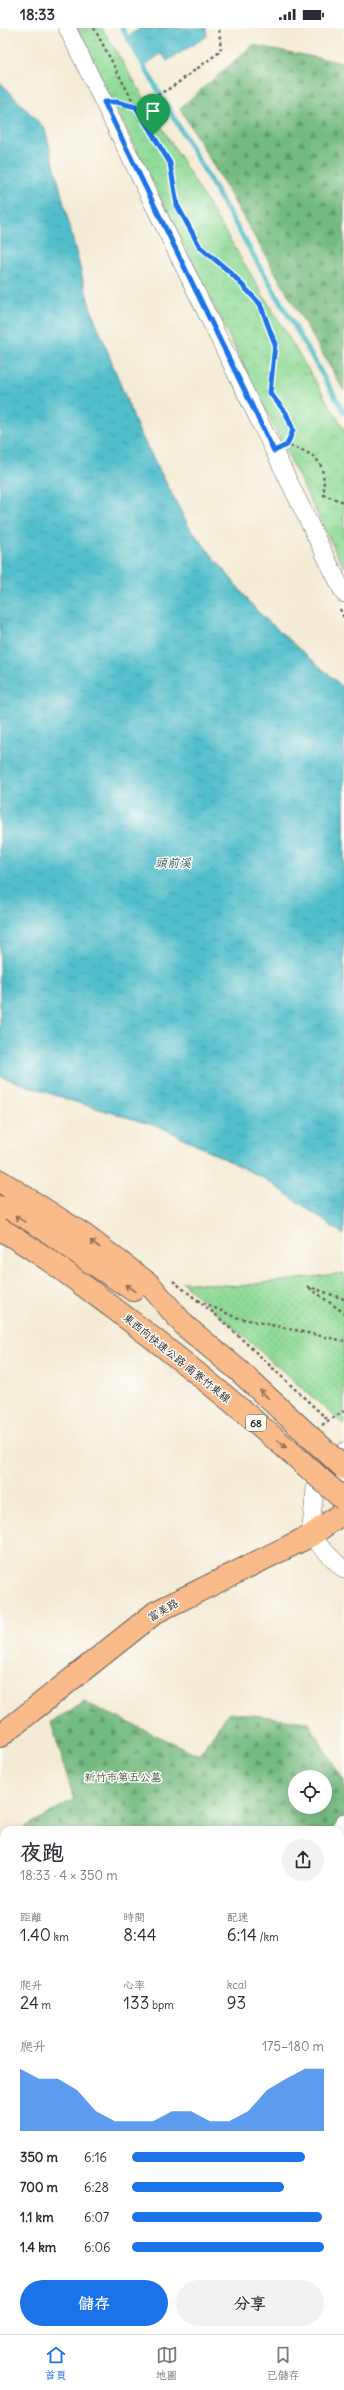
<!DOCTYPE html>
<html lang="zh-TW">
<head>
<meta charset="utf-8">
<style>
  body { margin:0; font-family:Delius,"LXGW WenKai TC",sans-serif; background:#f2f2f3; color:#2b2b33; height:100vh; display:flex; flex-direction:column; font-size:15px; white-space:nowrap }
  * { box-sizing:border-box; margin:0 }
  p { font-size:13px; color:#7c7c81 }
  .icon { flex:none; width:22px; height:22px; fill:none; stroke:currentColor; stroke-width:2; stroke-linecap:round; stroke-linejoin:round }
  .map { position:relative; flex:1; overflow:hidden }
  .side { position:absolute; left:0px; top:1798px; width:344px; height:508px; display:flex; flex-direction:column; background:#fff; border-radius:12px 12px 0 0; box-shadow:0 2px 10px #0003 }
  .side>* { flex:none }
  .tools { position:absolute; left:288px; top:1742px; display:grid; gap:8px }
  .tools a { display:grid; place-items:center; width:44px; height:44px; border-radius:50%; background:#fff; box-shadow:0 2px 10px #0003; font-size:20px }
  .pin { position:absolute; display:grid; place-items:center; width:34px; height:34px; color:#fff; margin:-41px -17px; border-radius:50% 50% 50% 0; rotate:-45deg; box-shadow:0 0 4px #0007 }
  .pin .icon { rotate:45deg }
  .round { display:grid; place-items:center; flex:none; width:42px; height:42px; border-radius:21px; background:#f2f2f3 }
  .headline { display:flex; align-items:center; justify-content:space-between; height:68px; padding:0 20px }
  h1 { font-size:22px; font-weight:600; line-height:30px }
  .metrics { display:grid; grid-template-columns:repeat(3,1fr); gap:6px; height:68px; padding:4px 20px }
  .metrics div { display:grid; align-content:center }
  .metrics b { font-size:17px; font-weight:600 }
  .metrics small { font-size:11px; font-weight:400 }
  .metrics p { font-size:11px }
  .chart { height:112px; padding:8px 20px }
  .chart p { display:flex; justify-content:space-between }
  .chart svg { width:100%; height:72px; margin-top:4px; fill:#1a73e8; opacity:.7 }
  .button { display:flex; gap:8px; margin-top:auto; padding:8px 20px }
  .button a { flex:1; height:46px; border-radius:24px; background:#1a73e8; color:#fff; font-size:16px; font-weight:600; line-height:46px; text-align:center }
  .button a+a { background:#f2f2f3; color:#2b2b33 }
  ul { padding:0 20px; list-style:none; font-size:13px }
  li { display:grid; grid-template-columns:64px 48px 1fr; align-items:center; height:30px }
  li i { height:10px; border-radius:5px; background:#1a73e8 }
  .status { display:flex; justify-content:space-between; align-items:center; height:28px; padding:0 20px; background:#fff; direction:ltr }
  .status svg { height:11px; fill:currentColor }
  .menu { display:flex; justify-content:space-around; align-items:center; height:56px; border-top:1px solid #e1e1e2; background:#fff; font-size:11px; color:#7c7c81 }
  .menu a { display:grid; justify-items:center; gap:2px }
  .menu .on { color:#1a73e8 }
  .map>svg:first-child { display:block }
  .built { fill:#f7d0ce }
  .grass { fill:url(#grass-dots); stroke:#567b5a }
  .forest { fill:url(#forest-firs); stroke:#486b4e; fill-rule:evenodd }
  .park { fill:url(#park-crowns); stroke:#567b5a }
  .pitch { fill:#8fda97; stroke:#567b5a }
  .water { fill:url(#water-ripples); stroke:#366d74 }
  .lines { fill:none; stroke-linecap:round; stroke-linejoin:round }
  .stream { stroke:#51becb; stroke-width:5 }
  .minor-casing { stroke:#68645d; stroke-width:18 }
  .major-casing { stroke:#68645d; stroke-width:24 }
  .highway-casing { stroke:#68645d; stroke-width:24 }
  .path { stroke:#68645d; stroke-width:2.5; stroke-dasharray:3 3; stroke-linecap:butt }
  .minor { stroke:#fff; stroke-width:17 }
  .major { stroke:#fabb8b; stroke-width:22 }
  .highway { stroke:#fabb8b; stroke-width:22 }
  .highway-bridge-casing { stroke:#68645d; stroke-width:24; stroke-linecap:butt }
  .highway-bridge { stroke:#fabb8b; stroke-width:22 }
  .oneway { stroke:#8b6c54 }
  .route-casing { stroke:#fff; stroke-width:8 }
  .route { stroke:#1a73e8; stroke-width:5 }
  .labels { text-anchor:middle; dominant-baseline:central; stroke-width:3; stroke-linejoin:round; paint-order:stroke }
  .shield { fill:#fdfcf7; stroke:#605f5e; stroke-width:1 }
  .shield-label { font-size:10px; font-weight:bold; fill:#1c1c1c }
  .street-label { font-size:11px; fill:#1c1c1c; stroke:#fdfcf7 }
  .park-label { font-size:11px; fill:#445e47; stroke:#fdfcf7 }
  .water-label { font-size:12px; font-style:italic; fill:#315d62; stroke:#fdfcf7 }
</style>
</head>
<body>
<div class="status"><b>18:33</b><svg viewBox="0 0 49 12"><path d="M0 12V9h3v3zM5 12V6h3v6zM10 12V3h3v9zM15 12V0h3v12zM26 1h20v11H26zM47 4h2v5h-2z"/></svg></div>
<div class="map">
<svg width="344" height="2306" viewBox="0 0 344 2306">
  <defs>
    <pattern id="grass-dots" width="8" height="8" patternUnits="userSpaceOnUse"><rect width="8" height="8" fill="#8fda97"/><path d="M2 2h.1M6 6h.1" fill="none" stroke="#7bba82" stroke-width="1.8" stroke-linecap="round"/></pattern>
    <pattern id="forest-firs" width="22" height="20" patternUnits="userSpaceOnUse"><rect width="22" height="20" fill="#73ba80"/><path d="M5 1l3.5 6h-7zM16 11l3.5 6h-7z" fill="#5e9668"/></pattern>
    <pattern id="park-crowns" width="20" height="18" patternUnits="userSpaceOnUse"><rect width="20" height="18" fill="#8fda97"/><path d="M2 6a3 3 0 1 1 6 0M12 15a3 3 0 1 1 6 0" fill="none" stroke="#7bba82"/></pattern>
    <pattern id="water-ripples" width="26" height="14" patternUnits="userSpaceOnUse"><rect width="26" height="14" fill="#51becb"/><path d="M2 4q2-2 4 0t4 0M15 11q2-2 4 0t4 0" fill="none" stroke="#429aa4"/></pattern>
  </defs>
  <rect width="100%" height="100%" fill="#fdfcf7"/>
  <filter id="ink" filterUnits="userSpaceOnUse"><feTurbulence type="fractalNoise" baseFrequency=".025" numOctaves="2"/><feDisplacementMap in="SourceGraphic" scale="8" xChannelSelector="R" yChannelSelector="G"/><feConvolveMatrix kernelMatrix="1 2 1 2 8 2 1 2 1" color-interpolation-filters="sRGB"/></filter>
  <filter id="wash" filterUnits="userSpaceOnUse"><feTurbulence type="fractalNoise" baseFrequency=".012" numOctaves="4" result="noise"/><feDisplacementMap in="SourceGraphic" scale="16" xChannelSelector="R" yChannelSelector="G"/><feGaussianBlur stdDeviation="0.9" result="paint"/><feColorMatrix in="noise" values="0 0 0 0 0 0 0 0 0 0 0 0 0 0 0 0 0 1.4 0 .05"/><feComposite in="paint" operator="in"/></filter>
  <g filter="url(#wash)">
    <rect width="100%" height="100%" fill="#f4ebd6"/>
    <!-- built -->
    <path class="built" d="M340,2258l4,3v45h-344v-39l4,-4v39h336z"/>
    <!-- grass -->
    <path class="grass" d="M344,1245v152l-162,-143 58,4z"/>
    <!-- forest -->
    <path class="forest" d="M253,17l91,18v328l-164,-283z
      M84,1674l115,53 30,-43 79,10 36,59v433l-4,3v-387h-320l54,-31 -23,-77zM295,1749h30v30h-30z
      M4,1811v66l-4,-3v-61z"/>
    <!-- park -->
    <path class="park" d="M76,0h26l242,401v139z"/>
    <!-- pitch -->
    <path class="pitch" d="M183,2302h94l4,4h-32l-8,-4 -23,4h-38z"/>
    <!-- water -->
    <path class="water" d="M141,0h65l1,8 -40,25 -5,-8 -18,13 -17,-29z
      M0,54l45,47 45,178 48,122 51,98 69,85 86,76v547l-77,-55 -104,-52 -91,-27 -72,-25z"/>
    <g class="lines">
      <!-- stream -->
      <path class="stream" d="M122,0l222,384"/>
    </g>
  </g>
  <g filter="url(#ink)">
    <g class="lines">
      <defs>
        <path id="minor" d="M67,0l277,566
          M344,1423l-29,38 -5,47 34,34
          M339,1802l5,-8
          M0,2015l4,-5
          M0,2198l4,4
          M340,2210l4,-2
          M0,2256l4,-4"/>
        <path id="major" d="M0,1708l156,-124 154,-76 34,-24
          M0,1988l4,4
          M340,2243l4,2"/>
        <path id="highway" d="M0,1153l84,54 65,49 36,42
          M0,1179l100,61 33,22"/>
      </defs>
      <!-- minor casing -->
      <use href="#minor" class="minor-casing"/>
      <!-- major casing -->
      <use href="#major" class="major-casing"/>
      <!-- highway casing -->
      <use href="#highway" class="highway-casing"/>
      <!-- path -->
      <path class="path" d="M94,0l42,79 36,-20 49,-36 -2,-23
        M121,75l15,4 34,56 7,42 23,42 31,26 29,31 15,40 -5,49 16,20 7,17 -5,13
        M290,418c32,10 34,18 34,49l20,7
        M340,581l4,9
        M173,1253l42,33 114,107
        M344,1271l-37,-13 37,27
        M198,1272l37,17 109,24
        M322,1397l22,-14
        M78,2302l6,4
        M118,2306l2,-4"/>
      <!-- minor -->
      <use href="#minor" class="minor"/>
      <!-- major -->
      <use href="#major" class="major"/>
      <!-- highway -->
      <use href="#highway" class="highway"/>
      <defs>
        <path id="highway-bridge" d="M0,1201c39,22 76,51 112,78 80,60 158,125 232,193
          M185,1298l53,44 106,98"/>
      </defs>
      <!-- highway-bridge casing -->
      <use href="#highway-bridge" class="highway-bridge-casing"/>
      <!-- highway-bridge -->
      <use href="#highway-bridge" class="highway-bridge"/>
    </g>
    <!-- one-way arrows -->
    <defs><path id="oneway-shaft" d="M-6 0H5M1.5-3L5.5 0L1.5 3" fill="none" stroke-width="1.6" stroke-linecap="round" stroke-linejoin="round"/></defs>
    <g class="oneway">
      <use href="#oneway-shaft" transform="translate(20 1191) rotate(-149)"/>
      <use href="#oneway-shaft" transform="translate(95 1216) rotate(-143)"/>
      <use href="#oneway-shaft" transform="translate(130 1260) rotate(-145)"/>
      <use href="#oneway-shaft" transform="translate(264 1366) rotate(-137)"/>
      <use href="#oneway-shaft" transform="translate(282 1416) rotate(40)"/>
    </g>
  </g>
  <g class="lines" filter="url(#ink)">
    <defs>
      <path id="route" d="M104,74h13l19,5 34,56 7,42 23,42 31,26 29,31 15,40 -5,49 16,20 7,17 -6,15 -13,6z"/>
    </defs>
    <!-- route casing -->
    <use href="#route" class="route-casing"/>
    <!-- route -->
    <use href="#route" class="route"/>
  </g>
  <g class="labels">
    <!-- shield labels -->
    <rect class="shield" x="246" y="1387" width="20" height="16" rx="3"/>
    <g class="shield-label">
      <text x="256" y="1395">68</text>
    </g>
    <!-- street labels -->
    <g class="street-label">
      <text transform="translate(177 1330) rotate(39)">東西向快速公路 南寮竹東線</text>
      <text transform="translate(163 1582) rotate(-30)">富美路</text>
    </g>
    <!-- park labels -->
    <g class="park-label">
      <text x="123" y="1749">新竹市第五公墓</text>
    </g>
    <!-- water labels -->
    <g class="water-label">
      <text x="173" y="834">頭前溪</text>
    </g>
  </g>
</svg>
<div class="tools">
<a><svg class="icon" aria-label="locate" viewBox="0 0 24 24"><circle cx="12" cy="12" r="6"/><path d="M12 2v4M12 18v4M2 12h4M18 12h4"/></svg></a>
</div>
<div class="pin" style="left:153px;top:107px;background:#1e9e55"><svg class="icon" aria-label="arrive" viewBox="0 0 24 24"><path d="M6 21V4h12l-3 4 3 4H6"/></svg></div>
<section class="side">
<div class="headline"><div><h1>夜跑</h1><p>18:33 · 4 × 350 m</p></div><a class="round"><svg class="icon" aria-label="share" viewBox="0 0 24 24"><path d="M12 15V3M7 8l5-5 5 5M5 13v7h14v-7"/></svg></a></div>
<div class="metrics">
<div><p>距離</p><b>1.40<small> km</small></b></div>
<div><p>時間</p><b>8:44</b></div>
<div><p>配速</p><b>6:14<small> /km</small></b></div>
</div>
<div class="metrics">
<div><p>爬升</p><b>24<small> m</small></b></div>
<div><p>心率</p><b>133<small> bpm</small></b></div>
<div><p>kcal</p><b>93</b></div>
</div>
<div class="chart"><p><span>爬升</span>175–180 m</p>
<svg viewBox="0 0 160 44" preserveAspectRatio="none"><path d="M0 44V6L10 12L20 12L30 19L40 32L50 38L60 38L70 38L80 32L90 32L100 38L110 38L120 32L130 19L140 12L150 6L160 6V44z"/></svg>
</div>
<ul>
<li><b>350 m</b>6:16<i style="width:90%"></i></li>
<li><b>700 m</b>6:28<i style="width:79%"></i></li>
<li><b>1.1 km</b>6:07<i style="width:99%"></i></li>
<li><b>1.4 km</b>6:06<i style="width:100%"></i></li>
</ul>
<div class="button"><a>儲存</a><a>分享</a></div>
</section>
</div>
<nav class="menu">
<a class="on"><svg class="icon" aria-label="home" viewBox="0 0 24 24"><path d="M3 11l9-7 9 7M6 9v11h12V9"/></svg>首頁</a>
<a><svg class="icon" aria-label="map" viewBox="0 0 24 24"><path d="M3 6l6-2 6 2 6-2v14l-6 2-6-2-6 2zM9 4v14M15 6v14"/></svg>地圖</a>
<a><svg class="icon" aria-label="saved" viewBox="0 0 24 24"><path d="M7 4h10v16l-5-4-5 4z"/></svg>已儲存</a>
</nav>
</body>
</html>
